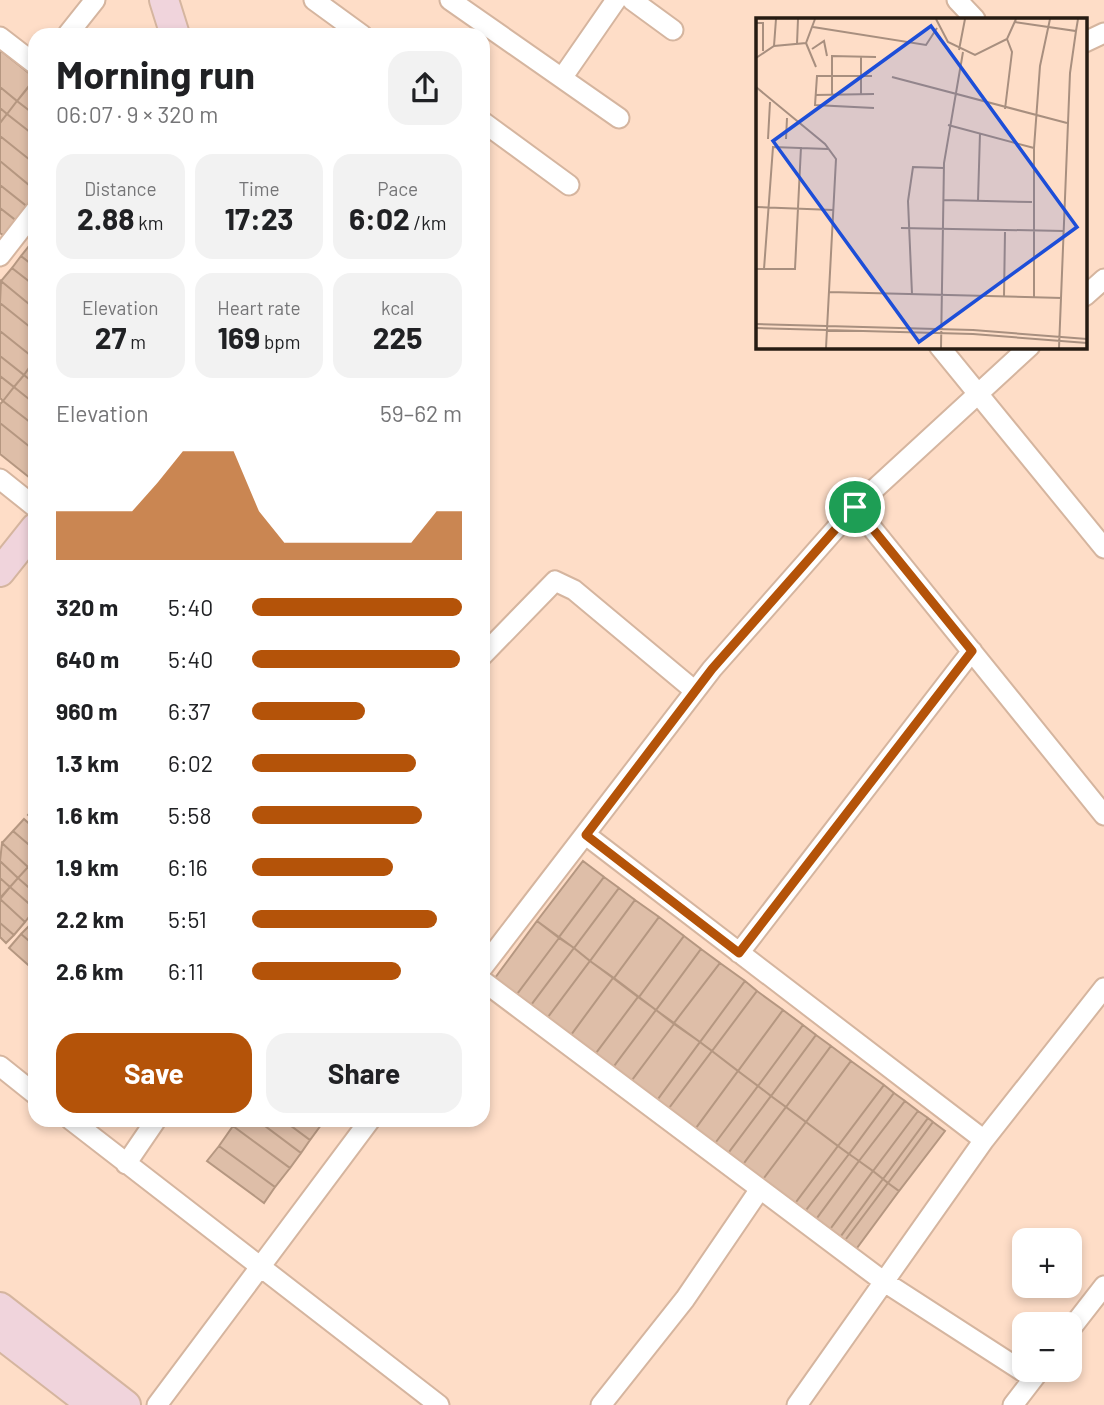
<!DOCTYPE html>
<html lang="en">
<head>
<meta charset="utf-8">
<style>
  body { margin:0; font-family:Barlow,sans-serif; background:#f2f2f2; color:#202124; height:100vh; display:flex; flex-direction:column; font-size:26px; white-space:nowrap }
  * { box-sizing:border-box; margin:0 }
  p { font-size:23px; color:#757577 }
  .icon { flex:none; width:38px; height:38px; fill:none; stroke:currentColor; stroke-width:2; stroke-linecap:round; stroke-linejoin:round }
  .map { position:relative; flex:1; overflow:hidden }
  .details { position:absolute; left:28px; top:28px; width:462px; height:1099px; display:flex; flex-direction:column; background:#fff; border-radius:21px; box-shadow:0 4px 10px #0003 }
  .details>* { flex:none }
  .tools { position:absolute; left:1012px; top:1228px; display:grid; gap:14px }
  .tools a { display:grid; place-items:center; width:70px; height:70px; border-radius:14px; background:#fff; box-shadow:0 4px 10px #0003; font-size:35px }
  .pin { position:absolute; display:grid; place-items:center; width:60px; height:60px; color:#fff; margin:-30px; border:4px solid #fff; border-radius:50%; box-shadow:0 2px 7px #0007 }
  .round { display:grid; place-items:center; flex:none; width:74px; height:74px; border-radius:21px; background:#f2f2f2 }
  .summary { display:flex; align-items:center; justify-content:space-between; height:119px; padding:0 28px }
  h1 { font-size:38px; font-weight:700; line-height:52px }
  .stats { display:grid; grid-template-columns:repeat(3,1fr); gap:10px; height:119px; padding:7px 28px }
  .stats div { display:grid; align-content:center; border-radius:18px; background:#f2f2f2; text-align:center }
  .stats b { font-size:30px; font-weight:700 }
  .stats small { font-size:19px; font-weight:400 }
  .stats p { font-size:19px }
  .chart { height:196px; padding:14px 28px }
  .chart p { display:flex; justify-content:space-between }
  .chart svg { width:100%; height:126px; margin-top:7px; fill:#b45309; opacity:.7 }
  .button { display:flex; gap:14px; margin-top:auto; padding:14px 28px }
  .button a { flex:1; height:80px; border-radius:21px; background:#b45309; color:#fff; font-size:28px; font-weight:700; line-height:80px; text-align:center }
  .button a+a { background:#f2f2f2; color:#202124 }
  ul { padding:0 28px; list-style:none; font-size:23px }
  li { display:grid; grid-template-columns:112px 84px 1fr; align-items:center; height:52px }
  li i { height:18px; border-radius:9px; background:#b45309 }
  .map>svg:first-child { display:block }
  .building { fill:#debea8; stroke:#b59781; stroke-width:2 }
  .lines { fill:none; stroke-linecap:round; stroke-linejoin:round }
  .street-casing { stroke:#d5b59f; stroke-width:23 }
  .secondary-casing { stroke:#d5b59f; stroke-width:32 }
  .street { stroke:#fff; stroke-width:19 }
  .secondary { stroke:#f0d4dc; stroke-width:28 }
  .route-casing { stroke:#fff; stroke-width:14 }
  .route { stroke:#b45309; stroke-width:9 }
  .inset-road { fill:none; stroke:#a88f7f; stroke-width:2 }
  .view { fill:#1d4ed8; fill-opacity:0.15; stroke:#1d4ed8; stroke-width:3.5 }
  .inset-edge { fill:none; stroke:#261b12; stroke-width:3.5 }
</style>
</head>
<body>
<div class="map">
<svg width="1104" height="1405" viewBox="0 0 1104 1405">
  <rect width="100%" height="100%" fill="#feddc7"/>
  <!-- building -->
  <path class="building" d="M0,50l35,28 -18,23 -17,-14z
    M35,79v36l-18,-14z
    M0,87l17,14 -10,13 -7,-6z
    M17,101l18,14v21l-28,-22z
    M0,108l7,6 -7,9z
    M7,114l28,22v28l-35,-28v-13z
    M0,136l35,28v26l-35,-29z
    M0,161l35,29v11l-6,7 -29,-23z
    M0,185l29,23 -11,14 -18,-14z
    M0,208l18,14 -12,15 -6,-4z
    M33,241l2,2v24l-14,-11z
    M21,256l14,11v19l-23,-18z
    M12,268l23,18v23l-34,-28z
    M1,281l34,28v22l-35,-28z
    M0,303l35,28v28l-35,-28z
    M0,331l35,28 -11,16 -24,-19z
    M0,356l24,19 -10,12 -14,-11z
    M35,360v24l-11,-9z
    M24,375l11,9v20l-21,-17z
    M0,376l14,11 -11,14 -3,-3z
    M14,387l21,17v22l-32,-25z
    M3,401l32,25v25l-35,-28v-19z
    M0,423l35,28v31l-35,-28z
    M35,807v14l-7,-6z
    M24,819l11,10v21l-22,-19z
    M13,831l22,19v9l-7,8 -26,-24z
    M2,843l26,24 -10,11 -18,-17z
    M35,859v15l-7,-7z
    M0,861l18,17 -8,9 -10,-9z
    M583,861l21,16 -45,60 -22,-16z
    M28,867l7,7v19l-17,-15z
    M604,877l15,11 -45,60 -15,-11z
    M0,878l10,9 -10,11z
    M18,878l17,15v16l-25,-22z
    M10,887l25,22 -10,13 -25,-23z
    M619,888l16,12 -45,61 -16,-13z
    M0,899l25,23 -11,13 -14,-12z
    M635,900l24,17 -45,61 -24,-17z
    M659,917l25,19 -45,61 -25,-19z
    M537,921l22,17 -45,60 -22,-16z
    M0,923l14,12 -8,8 -6,-6z
    M29,926l6,6v14l-14,-12z
    M21,934l14,12v25l-26,-23z
    M684,936l17,13 -45,61 -17,-13z
    M559,938l15,10 -46,61 -14,-11z
    M574,948l16,13 -45,60 -17,-12z
    M701,949l19,14 -46,60 -18,-13z
    M590,961l23,17 -45,61 -23,-18z
    M720,963l25,18 -45,61 -26,-19z
    M613,978l25,19 -45,60 -25,-18z
    M745,981l12,10 -45,60 -12,-9z
    M757,991l26,19 -45,61 -26,-20z
    M638,997l18,13 -45,60 -18,-13z
    M656,1010l18,14 -45,60 -18,-14z
    M783,1010l20,15 -45,61 -20,-15z
    M674,1024l26,18 -45,61 -26,-19z
    M803,1025l13,10 -45,61 -13,-10z
    M816,1035l15,11 -45,61 -15,-11z
    M700,1042l12,9 -46,61 -11,-9z
    M831,1046l20,15 -45,61 -20,-15z
    M712,1051l26,20 -45,61 -27,-20z
    M851,1061l33,24 -46,61 -32,-24z
    M738,1071l20,15 -45,60 -20,-14z
    M884,1085l10,8 -45,61 -11,-8z
    M758,1086l13,10 -45,60 -13,-10z
    M894,1093l11,8 -46,60 -10,-7z
    M771,1096l15,11 -45,60 -15,-11z
    M905,1101l13,10 -45,60 -14,-10z
    M786,1107l20,15 -45,60 -20,-15z
    M918,1111l10,7 -45,61 -10,-8z
    M928,1118l5,4 -45,61 -5,-4z
    M237,1120h20l44,33 -11,15 -57,-42z
    M257,1120h26l27,20 -9,13z
    M283,1120h41v1l-14,19z
    M806,1122l32,24 -45,60 -32,-24z
    M933,1122l12,9 -46,60 -11,-8z
    M233,1126l57,42 -15,19 -56,-41z
    M219,1146l56,41 -11,16 -57,-42z
    M838,1146l11,8 -46,60 -10,-8z
    M849,1154l10,7 -45,61 -11,-8z
    M859,1161l14,10 -45,61 -14,-10z
    M873,1171l10,8 -45,61 -10,-8z
    M883,1179l5,4 -45,60 -5,-3z
    M888,1183l11,8 -45,61 -11,-9z"/>
  <g class="lines">
    <defs>
      <path id="street" d="M314,0l48,35
        M450,0l169,118
        M632,0l41,30
        M957,0l18,19
        M68,34l27,-34
        M0,37l35,27
        M1085,42l19,-9
        M562,78l54,-78
        M483,122l86,63
        M0,256l35,-45
        M1085,296l19,-17
        M939,346l165,202
        M0,479l35,28
        M855,507l249,308
        M483,655l72,-74 19,9 121,101
        M586,835l398,305
        M739,953l233,-302
        M483,967l229,-298 143,-162 175,-161
        M483,981l400,300 150,97
        M0,1066l35,28
        M71,1120l368,285
        M126,1164l30,-44
        M1069,1331l35,-45
        M157,1405l213,-285
        M601,1405l84,-106 75,-110
        M797,1405l187,-265 120,-152
        M1013,1405l27,-35"/>
      <path id="secondary" d="M164,0l11,35
        M0,572l35,-44
        M0,1307l126,98
        M0,1334l92,71"/>
    </defs>
    <!-- street casing -->
    <use href="#street" class="street-casing"/>
    <!-- secondary casing -->
    <use href="#secondary" class="secondary-casing"/>
    <!-- street -->
    <use href="#street" class="street"/>
    <!-- secondary -->
    <use href="#secondary" class="secondary"/>
  </g>
  <g class="lines">
    <defs>
      <path id="route" d="M855,507l117,144 -233,302 -153,-118 126,-166z"/>
    </defs>
    <!-- route casing -->
    <use href="#route" class="route-casing"/>
    <!-- route -->
    <use href="#route" class="route"/>
  </g>
  <!-- overview -->
  <g transform="translate(756 18)">
    <rect width="331" height="331" fill="#feddc7"/>
    <path class="inset-road" d="M180,1l12,23 27,13 32,-16 9,-20M259,4l61,9 2,-12M0,5h7v28M57,9l113,18 11,-17M50,25l10,24M41,26l1,-25M18,28l2,-27M56,31l12,-8 3,15M203,32l6,-31M105,39v37M0,40l18,-12 32,-3 9,-24M116,58h-55l-2,29 59,3M136,59l175,46M0,69l69,57 11,15 -10,189M76,76v-38l44,1M59,77l59,-1M249,91l7,-57 -5,-13M192,107l86,23M12,121l2,-37M30,121l1,-21M188,182l88,2M222,182l2,-67M0,189l77,3M145,210l163,3M0,251h39l6,-122M8,251l9,-122 55,2M73,274l233,6M156,276l-4,-93 5,-34 31,1M248,279l1,-65M278,279v-149l6,-82 10,-47M0,306l217,6 114,9M0,310l217,6 114,9M185,330l3,-185 19,-111M303,330l11,-275 6,-42"/>
    <path class="view" d="M175,8l146,201 -158,115 -146,-201z"/>
    <rect width="331" height="331" class="inset-edge"/>
  </g>
</svg>
<div class="tools">
<a>+</a>
<a>−</a>
</div>
<div class="pin" style="left:855px;top:507px;background:#1e9e55"><svg class="icon" aria-label="arrive" viewBox="0 0 24 24"><path d="M6 21V4h12l-3 4 3 4H6"/></svg></div>
<section class="details">
<div class="summary"><div><h1>Morning run</h1><p>06:07 · 9 × 320 m</p></div><a class="round"><svg class="icon" aria-label="share" viewBox="0 0 24 24"><path d="M12 15V3M7 8l5-5 5 5M5 13v7h14v-7"/></svg></a></div>
<div class="stats">
<div><p>Distance</p><b>2.88<small> km</small></b></div>
<div><p>Time</p><b>17:23</b></div>
<div><p>Pace</p><b>6:02<small> /km</small></b></div>
</div>
<div class="stats">
<div><p>Elevation</p><b>27<small> m</small></b></div>
<div><p>Heart rate</p><b>169<small> bpm</small></b></div>
<div><p>kcal</p><b>225</b></div>
</div>
<div class="chart"><p><span>Elevation</span>59–62 m</p>
<svg viewBox="0 0 160 44" preserveAspectRatio="none"><path d="M0 44V27L10 27L20 27L30 27L40 17L50 6L60 6L70 6L80 27L90 38L100 38L110 38L120 38L130 38L140 38L150 27L160 27V44z"/></svg>
</div>
<ul>
<li><b>320 m</b>5:40<i style="width:100%"></i></li>
<li><b>640 m</b>5:40<i style="width:99%"></i></li>
<li><b>960 m</b>6:37<i style="width:54%"></i></li>
<li><b>1.3 km</b>6:02<i style="width:78%"></i></li>
<li><b>1.6 km</b>5:58<i style="width:81%"></i></li>
<li><b>1.9 km</b>6:16<i style="width:67%"></i></li>
<li><b>2.2 km</b>5:51<i style="width:88%"></i></li>
<li><b>2.6 km</b>6:11<i style="width:71%"></i></li>
</ul>
<div class="button"><a>Save</a><a>Share</a></div>
</section>
</div>
</body>
</html>
